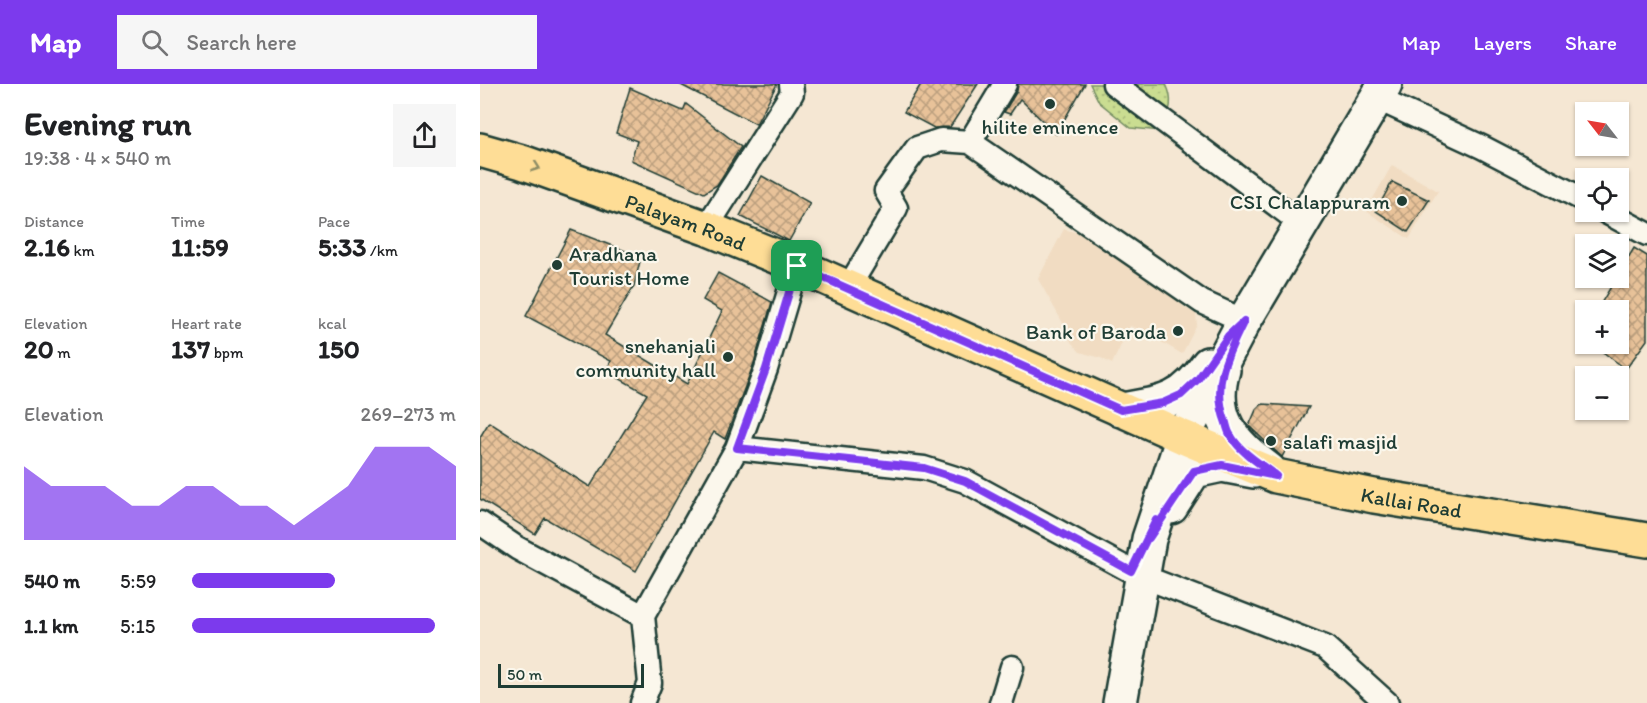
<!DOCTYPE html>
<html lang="en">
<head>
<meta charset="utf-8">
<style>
  body { margin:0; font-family:Itim,sans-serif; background:#f6f6f6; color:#202124; height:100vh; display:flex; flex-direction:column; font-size:22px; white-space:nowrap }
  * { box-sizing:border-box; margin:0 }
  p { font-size:20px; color:#757577 }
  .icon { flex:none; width:33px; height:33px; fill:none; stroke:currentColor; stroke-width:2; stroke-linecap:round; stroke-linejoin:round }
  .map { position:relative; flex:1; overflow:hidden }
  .drawer { display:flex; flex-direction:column; background:#fff; width:480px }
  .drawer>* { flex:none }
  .needle { width:39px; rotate:301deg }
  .controls { position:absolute; left:1095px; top:18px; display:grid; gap:12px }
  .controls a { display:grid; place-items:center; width:54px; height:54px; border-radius:0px; background:#fff; box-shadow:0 2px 4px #0004; font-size:30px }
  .scale { position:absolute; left:18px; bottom:15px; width:146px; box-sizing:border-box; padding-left:6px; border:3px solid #1f3d34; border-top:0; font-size:16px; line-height:21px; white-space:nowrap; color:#1f3d34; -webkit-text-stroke:4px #fbf7ec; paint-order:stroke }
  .pin { position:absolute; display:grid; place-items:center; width:51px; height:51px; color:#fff; margin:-26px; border-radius:12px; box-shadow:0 3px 9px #0006 }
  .round { display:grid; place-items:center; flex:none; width:63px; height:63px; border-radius:0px; background:#f6f6f6 }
  .head { display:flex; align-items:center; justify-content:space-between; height:102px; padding:0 24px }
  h1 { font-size:33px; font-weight:700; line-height:45px }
  .figures { display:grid; grid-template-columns:repeat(3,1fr); gap:9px; height:102px; padding:6px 24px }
  .figures div { display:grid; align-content:center }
  .figures b { font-size:26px; font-weight:700 }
  .figures small { font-size:16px; font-weight:400 }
  .figures p { font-size:16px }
  .chart { height:168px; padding:12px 24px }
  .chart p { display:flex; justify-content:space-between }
  .chart svg { width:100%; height:108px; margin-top:6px; fill:#7c3aed; opacity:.7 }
  ul { padding:0 24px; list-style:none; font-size:20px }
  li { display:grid; grid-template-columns:96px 72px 1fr; align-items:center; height:45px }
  li i { height:15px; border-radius:8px; background:#7c3aed }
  header { display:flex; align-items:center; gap:36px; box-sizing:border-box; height:84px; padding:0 30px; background:#7c3aed; color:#fff }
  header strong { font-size:28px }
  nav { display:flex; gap:33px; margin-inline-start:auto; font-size:21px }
  .search { width:420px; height:54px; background:#f6f6f6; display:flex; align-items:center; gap:15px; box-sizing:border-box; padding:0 21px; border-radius:0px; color:#757577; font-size:22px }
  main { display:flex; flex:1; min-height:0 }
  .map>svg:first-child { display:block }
  .built { fill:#f1dcc2 }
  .grass { fill:url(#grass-dots); stroke:#748d62; stroke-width:1.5 }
  .building { fill:url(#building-cross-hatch); stroke:#1f3d34; stroke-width:1.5 }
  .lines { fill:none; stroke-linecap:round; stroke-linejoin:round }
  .minor-casing { stroke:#1f3d34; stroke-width:27 }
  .secondary-casing { stroke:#1f3d34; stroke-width:38 }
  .primary-casing { stroke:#1f3d34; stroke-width:38 }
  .minor { stroke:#fbf7ec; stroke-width:22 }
  .secondary { stroke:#fbf7ec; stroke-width:33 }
  .primary { stroke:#fedd96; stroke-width:33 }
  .oneway { stroke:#8e8d65 }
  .route-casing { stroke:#fff; stroke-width:12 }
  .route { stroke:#7c3aed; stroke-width:8 }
  .poi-dot { fill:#1f3d34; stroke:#fbf7ec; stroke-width:2 }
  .labels { text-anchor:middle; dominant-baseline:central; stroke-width:4.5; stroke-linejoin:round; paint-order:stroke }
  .poi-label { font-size:21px; fill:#1f3d34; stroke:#fbf7ec; text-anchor:end }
  .street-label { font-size:21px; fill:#1f3d34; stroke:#fbf7ec }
</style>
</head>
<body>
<header>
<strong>Map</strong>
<div class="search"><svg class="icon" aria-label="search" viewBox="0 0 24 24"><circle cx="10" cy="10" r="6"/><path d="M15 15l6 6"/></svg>Search here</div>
<nav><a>Map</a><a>Layers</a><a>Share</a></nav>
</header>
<main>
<section class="drawer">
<div class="head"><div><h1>Evening run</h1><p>19:38 · 4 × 540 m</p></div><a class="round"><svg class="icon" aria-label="share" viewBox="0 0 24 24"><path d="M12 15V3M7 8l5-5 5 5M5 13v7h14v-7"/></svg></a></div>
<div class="figures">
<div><p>Distance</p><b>2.16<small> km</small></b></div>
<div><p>Time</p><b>11:59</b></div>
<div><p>Pace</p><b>5:33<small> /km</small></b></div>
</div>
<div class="figures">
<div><p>Elevation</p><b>20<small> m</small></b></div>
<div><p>Heart rate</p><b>137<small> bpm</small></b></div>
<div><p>kcal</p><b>150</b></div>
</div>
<div class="chart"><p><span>Elevation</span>269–273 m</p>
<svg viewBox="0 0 160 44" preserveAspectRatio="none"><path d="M0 44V14L10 22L20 22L30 22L40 30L50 30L60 22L70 22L80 30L90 30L100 38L110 30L120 22L130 6L140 6L150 6L160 14V44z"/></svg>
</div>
<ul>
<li><b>540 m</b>5:59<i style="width:54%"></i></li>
<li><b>1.1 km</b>5:15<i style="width:92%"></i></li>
</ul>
</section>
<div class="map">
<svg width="1167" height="619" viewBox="0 0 1167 619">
  <defs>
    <pattern id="grass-dots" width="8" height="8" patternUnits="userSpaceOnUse" patternTransform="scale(1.5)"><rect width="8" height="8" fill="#cadd91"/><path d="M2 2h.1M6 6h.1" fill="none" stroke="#adbf7e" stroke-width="1.8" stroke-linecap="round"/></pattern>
    <pattern id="building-cross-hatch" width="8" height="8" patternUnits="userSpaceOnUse" patternTransform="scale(1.5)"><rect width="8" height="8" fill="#e8c299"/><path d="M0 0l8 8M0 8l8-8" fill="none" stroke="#bb9f7e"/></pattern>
  </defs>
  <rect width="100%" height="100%" fill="#f5e7d3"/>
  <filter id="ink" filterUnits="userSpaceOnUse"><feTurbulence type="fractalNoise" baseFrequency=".0167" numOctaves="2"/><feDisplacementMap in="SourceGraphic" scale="12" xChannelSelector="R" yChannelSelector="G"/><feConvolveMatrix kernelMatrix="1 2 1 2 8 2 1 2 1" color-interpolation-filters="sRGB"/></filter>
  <g filter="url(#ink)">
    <!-- built -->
    <path class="built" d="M912,81l46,26 -29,48 -43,-28z
      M584,145l20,6 82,52 19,21 11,6 1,11 -15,29 -43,-25 -9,-3 -18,38 -11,-6 -21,-6 -9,-10 -3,-10 -30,-53z"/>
    <!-- grass -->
    <path class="grass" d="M610,0h76c9,19 3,28 -5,47l-30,-3 -32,-26z"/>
    <!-- building -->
    <path class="building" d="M199,0h98l-21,40z
      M441,0h57l-28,43 -16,1 -30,-16z
      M538,0h67l-29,50 -36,-35 -10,15 -6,-2 13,-21z
      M150,4l53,23 3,-7 55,43 -24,38 -13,8 -73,-33 6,-19 -21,-8z
      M282,92l48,27 -21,38 -49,-25z
      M912,98l37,18 -21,32 -32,-21z
      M91,146l70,27 -7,29 -29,49 82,49 35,-73 -19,-11 15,-27 54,29 -18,61 -29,76 -11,-7 -78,139 -91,-53 -10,16 -55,-35v-62l9,-15 101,65 57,-93 -41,-23 5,-10 -85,-45z
      M1154,164l13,8v84l-21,29 -34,-25h26v-34h-21z
      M782,320l47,3 -27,50 -33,-31 7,-16z"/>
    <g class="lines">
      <defs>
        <path id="minor" d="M525,0l-35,58 232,160 42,19
          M634,0l188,140
          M896,14l106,49 104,54
          M1126,128l41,22
          M226,144l86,-135 -1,-9
          M368,204l48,-80 -10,-17 31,-43 24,-8 29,2
          M257,364l187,20 41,13 166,90
          M0,439l37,25 126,68
          M677,498l168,65 62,56
          M162,619l8,-20 -7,-67 94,-168 29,-79 31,-104
          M521,619l11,-36"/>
        <path id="secondary" d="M743,286c-14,48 10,73 46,100
          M641,326c43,-7 61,-8 87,-46
          M691,423l23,-36 28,-6 32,6
          M640,619l29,-164 34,-102 61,-116 141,-237"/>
        <g id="primary">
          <path id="s1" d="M0,66l42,12 184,66 91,37 386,172 93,39 98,20 273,44"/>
        </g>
      </defs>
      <!-- minor casing -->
      <use href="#minor" class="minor-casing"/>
      <!-- secondary casing -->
      <use href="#secondary" class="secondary-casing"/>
      <!-- primary casing -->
      <use href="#primary" class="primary-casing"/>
      <!-- minor -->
      <use href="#minor" class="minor"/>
      <!-- secondary -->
      <use href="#secondary" class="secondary"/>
      <!-- primary -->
      <use href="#primary" class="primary"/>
    </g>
    <!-- one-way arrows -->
    <defs><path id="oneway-chevron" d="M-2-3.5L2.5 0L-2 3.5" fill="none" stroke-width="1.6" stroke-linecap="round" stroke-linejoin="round" transform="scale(1.5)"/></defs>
    <use class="oneway" href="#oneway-chevron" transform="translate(56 83) rotate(20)"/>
  </g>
  <g class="lines" filter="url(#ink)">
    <defs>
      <path id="route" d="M317,182l324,144 42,-7 18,-8 17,-16 30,-43 16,-15c-17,34 -33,64 -18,102 1,4 2,9 5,13 10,17 30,28 45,40l-54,-11 -28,6 -45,67 7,-18 -25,51 -166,-90 -41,-13 -187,-20 29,-79z"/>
    </defs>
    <!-- route casing -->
    <use href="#route" class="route-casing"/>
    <!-- route -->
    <use href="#route" class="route"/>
  </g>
  <!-- markers -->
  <g class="poi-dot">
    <circle cx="570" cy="20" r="6"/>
    <circle cx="922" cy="117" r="6"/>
    <circle cx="77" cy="181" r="6"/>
    <circle cx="698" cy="247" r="6"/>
    <circle cx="248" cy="273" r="6"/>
    <circle cx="791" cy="357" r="6"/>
  </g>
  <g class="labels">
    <!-- poi labels -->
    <g class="poi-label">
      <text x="570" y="42" text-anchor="middle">hilite eminence</text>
      <text x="910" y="117">CSI Chalappuram</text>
      <text x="89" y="169" text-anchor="start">Aradhana<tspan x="89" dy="24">Tourist Home</tspan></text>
      <text x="686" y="247">Bank of Baroda</text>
      <text x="236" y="261">snehanjali<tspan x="236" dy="24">community hall</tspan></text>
      <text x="803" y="357" text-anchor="start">salafi masjid</text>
    </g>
    <!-- street labels -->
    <g class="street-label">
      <text stroke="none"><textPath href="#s1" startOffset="218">Palayam Road</textPath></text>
      <text stroke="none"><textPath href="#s1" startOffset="999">Kallai Road</textPath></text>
    </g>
  </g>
</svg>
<div class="controls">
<a><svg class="needle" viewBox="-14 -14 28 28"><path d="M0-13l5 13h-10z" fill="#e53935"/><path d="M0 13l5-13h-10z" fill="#757577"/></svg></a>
<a><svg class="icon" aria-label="locate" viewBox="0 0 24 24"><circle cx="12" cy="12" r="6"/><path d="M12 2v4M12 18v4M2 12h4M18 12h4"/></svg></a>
<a><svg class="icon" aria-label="layers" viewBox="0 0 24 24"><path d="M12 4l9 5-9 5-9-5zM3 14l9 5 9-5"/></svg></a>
<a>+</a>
<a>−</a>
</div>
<div class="scale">50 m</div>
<div class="pin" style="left:317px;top:182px;background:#1e9e55"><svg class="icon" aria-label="arrive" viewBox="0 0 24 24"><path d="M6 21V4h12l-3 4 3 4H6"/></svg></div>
</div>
</main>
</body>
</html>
